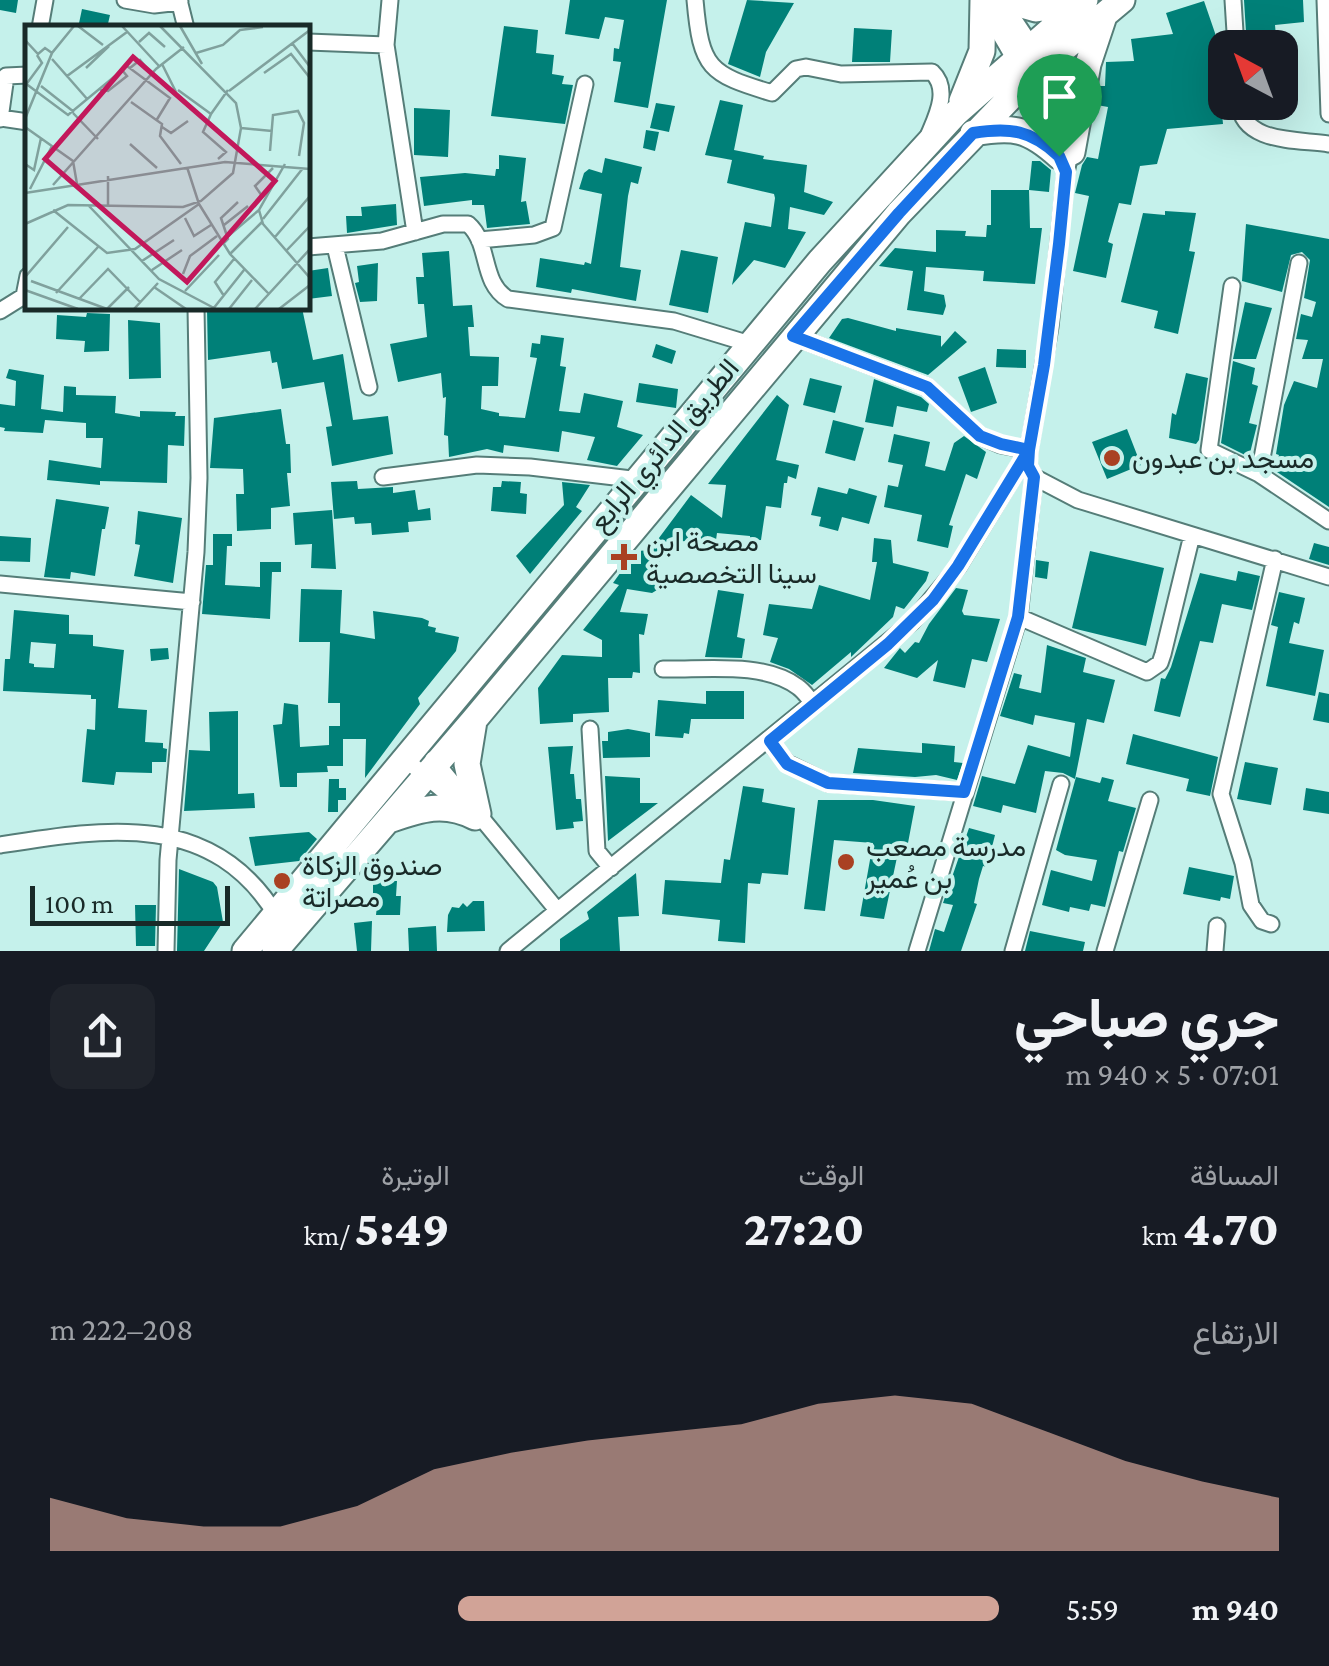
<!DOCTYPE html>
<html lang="ar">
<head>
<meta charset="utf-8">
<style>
  body { margin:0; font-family:"Crimson Pro",Vazirmatn,serif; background:#20242c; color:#f1f3f6; direction:rtl; height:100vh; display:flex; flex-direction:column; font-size:38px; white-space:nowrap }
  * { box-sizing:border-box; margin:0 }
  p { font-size:32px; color:#9ea1a6 }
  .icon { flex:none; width:55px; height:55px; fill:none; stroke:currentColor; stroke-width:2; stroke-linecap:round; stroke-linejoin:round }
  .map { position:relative; height:951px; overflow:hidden; direction:ltr }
  .sheet { display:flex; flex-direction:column; background:#171b24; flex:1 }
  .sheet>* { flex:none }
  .needle { width:65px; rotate:319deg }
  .buttons { position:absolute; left:1208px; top:30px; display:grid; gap:20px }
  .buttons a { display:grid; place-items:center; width:90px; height:90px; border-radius:20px; background:#171b24; box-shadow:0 10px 40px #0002; font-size:50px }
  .scale { position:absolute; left:30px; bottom:25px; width:200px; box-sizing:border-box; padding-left:10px; border:5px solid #192a28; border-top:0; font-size:28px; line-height:35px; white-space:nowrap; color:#192a28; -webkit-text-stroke:8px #c5f1eb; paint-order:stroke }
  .pin { position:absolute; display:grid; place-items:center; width:85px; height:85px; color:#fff; margin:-102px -42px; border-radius:50% 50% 50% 0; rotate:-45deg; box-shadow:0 0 10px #0007 }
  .pin .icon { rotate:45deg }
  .round { display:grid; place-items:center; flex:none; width:105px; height:105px; border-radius:20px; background:#20242c }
  .head { display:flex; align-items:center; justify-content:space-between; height:170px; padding:0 50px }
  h1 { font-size:55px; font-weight:800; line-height:75px }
  .figures { display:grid; grid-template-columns:repeat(3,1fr); gap:15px; height:170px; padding:10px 50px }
  .figures div { display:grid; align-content:center }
  .figures b { font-size:50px; font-weight:800 }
  .figures small { font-size:28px; font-weight:400 }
  .figures p { font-size:28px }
  .chart { height:280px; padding:20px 50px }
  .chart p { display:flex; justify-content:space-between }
  .chart svg { width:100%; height:180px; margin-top:10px; fill:#d1a397; opacity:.7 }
  ul { padding:0 50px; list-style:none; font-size:32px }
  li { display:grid; grid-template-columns:160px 120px 1fr; align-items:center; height:75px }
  li i { height:25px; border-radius:12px; background:#d1a397 }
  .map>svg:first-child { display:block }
  .building { fill:#008078; fill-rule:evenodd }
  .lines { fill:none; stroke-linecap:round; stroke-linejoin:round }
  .minor-casing { stroke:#557d78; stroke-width:19 }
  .tertiary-casing { stroke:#557d78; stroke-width:24 }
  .primary-casing { stroke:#557d78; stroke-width:29 }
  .minor { stroke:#fff; stroke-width:15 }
  .tertiary { stroke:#fff; stroke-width:20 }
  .primary { stroke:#fff; stroke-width:25 }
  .route-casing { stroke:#fff; stroke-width:20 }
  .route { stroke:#1a73e8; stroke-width:12 }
  .poi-dot { fill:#a94122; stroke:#c5f1eb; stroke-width:4 }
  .labels { text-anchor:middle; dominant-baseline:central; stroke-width:8; stroke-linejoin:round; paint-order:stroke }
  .street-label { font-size:28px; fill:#192a28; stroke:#c5f1eb }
  .poi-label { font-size:28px; fill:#192a28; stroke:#c5f1eb; text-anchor:start }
  .inset-road { fill:none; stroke:#80a19d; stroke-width:2.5 }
  .view { fill:#c2185b; fill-opacity:0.15; stroke:#c2185b; stroke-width:5 }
  .inset-edge { fill:none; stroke:#192a28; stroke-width:5 }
</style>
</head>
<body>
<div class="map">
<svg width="1329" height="951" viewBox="0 0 1329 951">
  <rect width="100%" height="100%" fill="#c5f1eb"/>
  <!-- building -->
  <path class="building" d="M0,0h18l-2,13 -16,-3z
    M570,0h97l-19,108 -34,-6 7,-40 -8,-1 1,-13 5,1 5,-29 -19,-3 -6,22 -34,-5z
    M747,0l47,3 -28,49 -6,25 -32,-13z
    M1244,0h59l1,22 -29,3 2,23h-30z
    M1204,1l11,32 7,48h-3l4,43 -56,5 -10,35 -17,2 -9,39 -12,-2 -11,39 5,2 -7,34 -33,-7 16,-75 -14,-3 7,-28 5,-8 11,2 10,-52 -11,-2 3,-19h5l1,-24 28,-1 -3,-22 42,-5 -7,-21z
    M82,9l28,6 -3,13h-29z
    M504,26l34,4 -2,23 18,2 -2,19 12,2 -2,8 11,1 -8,39 -74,-8z
    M854,28l38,2 -2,32h-38z
    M720,100l23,5 -9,45 30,6 -1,3 44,6 -3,27 29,10 -9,13 -34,-8 -2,22 18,3 -21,36 -31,-8 -22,25 13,-63 26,5 4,-29 -1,-4 -47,-11 5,-23 -27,-5z
    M656,103l19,3 -6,26 -19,-4z
    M414,108l36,2 -2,47 -34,-2z
    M646,130l13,2 -4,19 -12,-3z
    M499,155l27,3 -5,44 5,-1 4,23 -43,4 -3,-23h-12v-5l-48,6 -4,-29 45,-4 30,3 1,-7h3z
    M605,158l37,9 -4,17 -7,-2 -3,14 -8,71 21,3 -5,31 -64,-12 -1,4 -35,-6 4,-29 44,7 1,-3 6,2 11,-70 -23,-5 5,-16 5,-4 13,4z
    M1032,161h8l11,9 -2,22 -20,-2z
    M991,190h38l1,38h12l-7,56 -52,-3 1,-10 -58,-4 -2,24 20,4 2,11 -3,9 -36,-5 6,-39 -34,-5 16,-18 41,4v-22l30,1 -1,5 21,1 1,-12h4z
    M396,204l1,21 -50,8 -1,-17h16l-1,-9z
    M1165,211l31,2 -7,38 6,1 -17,82 -24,-6 4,-17 -37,-9 22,-89 22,2z
    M1246,224l83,15v268l-55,-37 5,-15 -3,-1 8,-49 10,-24 23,7 6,-29h-21l6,-19 -12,-1 5,-25 11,3 4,-15 -12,-4 6,-38 -8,-8 -11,3 -9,37 -40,-11z
    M681,250l37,7 -10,56 -39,-8z
    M449,251l4,55 19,-1 2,22h-6l2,29 29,1 -1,29h-16l-1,23 18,4v3l26,2 12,-60 -7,-1 2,-14 8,1 1,-9 23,3 -4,28 6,1 -7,44 21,2 4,-20 39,8 -6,26 26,8 -26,31 -30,-6 8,-23 -33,-6 -3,21 -55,-7 -1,8 -16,-4 -38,8 -1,-21 -4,-1 2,-38 -3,1 -2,-25 -43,9 -8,-38 37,-7 -3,-33h-6l-2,-27h8l-2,-24z
    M378,263l-1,38 -17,1 -5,-19 4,-1 -2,-16z
    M328,268l4,28 -24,3v-28z
    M1245,302l27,6 -16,51h-23z
    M207,308h95l11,52 30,-6 10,66 35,-4 5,38 -61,12 -6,-39 6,-1 -8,-44 -42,7 -5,-27 -5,1 -2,-12 -62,9z
    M87,313l23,1 -1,37 -25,1 1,-11 -29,-2 1,-24 29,2z
    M848,318l48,13v-3l45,8v11l14,-16 12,11 -39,33 -99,-37 13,-19z
    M128,320l32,3 1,55 -32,1z
    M656,344l20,7 -4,13 -20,-7z
    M997,349l29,1v18l-30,-1z
    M1233,361l22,7 -3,16 6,2 -9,37 8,2 -8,32 -28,-14z
    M985,367l12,36 -26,9 -13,-35z
    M9,369l35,6 -3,34 22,3 1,-26 12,1v8l40,1 -1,17 25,4v-6l36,1 -1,4h10l-1,30 -16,-1 -1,38 -67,-2v4l-53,-5 2,-20 52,8 2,-30h-17v-15l-41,-3 -2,13 -39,-2 1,-3 -5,-1v-23l15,2 1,-25 -10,-3z
    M1186,373l22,5 -9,62 -3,4 -27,-6 3,-25 4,2z
    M810,378l32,8 -7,27 -32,-8z
    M874,379l47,18 8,7 -2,8 -30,-6 -4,21 -28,-5z
    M639,383l39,6 -2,19 -40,-6z
    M777,395l12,10 -13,55 23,5 -3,14 -8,-3 -1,7h-3l-3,25 -15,-2 -5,34 -11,1v-5l-33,-3 -1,7 -55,2 -4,48 -5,3 -25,-4 -7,23 28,2 -4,21 -5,-1 1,39 -7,-1 -1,6h-24l1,34 -36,2v8l-33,2 -2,-36 24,-33 40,2v-17l-19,-10 36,-45 -6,-2 15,-21 10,-11 12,-1 41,-55 31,23 4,-33 -18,-1z
    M281,409l5,35h4l1,29h-4l3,33 -19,2v21l-34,2 -1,-37h8l-1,-25 -33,-1 4,-50z
    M833,420l31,8 -9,33 -30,-8z
    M1127,429l14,36 -34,14 -15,-37z
    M894,434l36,8 -5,24 20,5 9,-28 10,-7 22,16 -9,27 -11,-5 -17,51 4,1 -5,22 -31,-7 5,-26 -38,-8 4,-22 10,2 5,-22 -15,-3z
    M357,481l1,8 35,-2v6l22,-3 3,20 12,-2 1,12 -23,2 1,10 -37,3 -1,-12 -16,1 -1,-7 -20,2 -3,-37z
    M502,481l19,1 -1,11 7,1 -1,20 -35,-3 2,-24h8z
    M562,482l28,3 -14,22 6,4 -52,63 -14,-18 48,-51z
    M818,487l29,7 2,-6 28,8 -8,28 -27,-7 -4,14 -19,-5 2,-9 -10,-2z
    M56,499l53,8 -4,22h-3l-7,47 -24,-4 -1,7 -26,-2z
    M332,510l4,59 -25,-1 1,-24 -17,1 -2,-32z
    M138,511l44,7 -9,65 -39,-7 6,-31 -5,-1z
    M213,534h19v12h-5l-2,39 35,2v-25h21v10h-9l-2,47 -68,-5 4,-49h7z
    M0,536l31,2 -1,24 -30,-1z
    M874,538l17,2 2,23 36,9 -3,9 -22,28 -8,-3 -3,11 -42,40v-5l-39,33 -23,-16 -19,-7 8,-24 -15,-3 6,-31 43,5 7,-24 51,15 7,-38h-5z
    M1314,543l15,4v18l-20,-6z
    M1090,551l74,17 -18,78 -74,-18z
    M1036,560l13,2 -2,17 -12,-2z
    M1238,571l22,5 -8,34 -30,-6 -9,39 -13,-2 -20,76 -26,-6 7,-33 4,1 6,-12 29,-94 36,8z
    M956,588l12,2 -6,21 2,4 36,4 -13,43 -15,-3 -7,29 -32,-7 5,-21 -21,18 -33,-10 16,-20 5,5 10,-11 4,1 10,-19z
    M301,589l41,1 -2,43 35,6 -2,-28 49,7 7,3 -1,5 8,2 -1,4 24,5 -3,14 -38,47 2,6 -55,74 1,-39h-23v27h-16l1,6 -31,1v14h-17l-7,-62 9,-1 2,-21 14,2 2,42 29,-2v-19h11v-23h-12l2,-61h-31z
    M718,590l26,4 -7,43 8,2 -3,19 -37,-1z
    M1279,592l26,6 -6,26 -5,-2 -5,21 35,7 -9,46 -49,-10 12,-59 -7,-2z
    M14,610l55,5v19l24,1v11l31,4 -6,58 29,2 -2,32 18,1v5l4,1 -1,13h-14v11l-36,-1 -2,13 -32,-3 5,-53 8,1 1,-31h-5v-4l-88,-4 2,-32h5zM31,642l25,2 -2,24 -20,-1v-3l-5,-1z
    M1047,645l39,13 -3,14 32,8 -11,43 -17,-4 -12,60 -12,-6 -18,-2 -9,42 -33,-8 -2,8 -28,-7 9,-30 33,8 13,-39 42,12 5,-34 -40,-8 -2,10 -33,-9 14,-43 8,2 -3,13 22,5z
    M168,648l1,11 -18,2 -1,-12z
    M706,691h38v28h-53l-2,15 -5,-1 -1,5 -28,-2 3,-36 48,4z
    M1319,692l10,2v29l-16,-3z
    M238,711v83l16,-1 1,15 -71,3 5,-61 21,1 -1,-39z
    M628,729l22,4v24l-47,1 -1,-17h6v-9z
    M1133,734l85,23 -8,39 -24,-5 3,-12 -63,-15z
    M922,743l33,3 -1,16 9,1 -6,17 -21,-5 -21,2 -62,-4 5,-25 64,5z
    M573,746l-3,28h4l2,25h5l2,22 -10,1 1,6 -18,2 -8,-83z
    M1245,762l33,6 -7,37 -34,-6z
    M605,776l35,2v25h18l-50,38z
    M1076,777l24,6 2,-6 12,3 -6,21 28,7 -13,44 -4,-1 -14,56 -14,-3 -2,7 -19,-4 -1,5 -27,-7 9,-35 41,11 5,-21 -32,-5 -9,-5z
    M329,779h10v9h7v12h-8v12h-10z
    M743,786l21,3 -2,13 33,6 -7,67 -26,-2 -2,11 -12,-1 -3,60 -27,-2 2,-21 -58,-6 3,-34 56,3 3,-24 6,1z
    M1306,788l23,4v22l-26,-4z
    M818,800h55l42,6 -7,37h-8l-16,76 -24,-3 13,-73 -39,-3 -9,71 -21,-2z
    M969,828l26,7 -8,32 -4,-1 -4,13 -5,24 3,1 -16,47h-32l6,-22 9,3 9,-27 -10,-2z
    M309,832l8,7 -18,22 -44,5 -6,-29z
    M382,865l11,2 -1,14h5l-1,15h5l-1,19h-24l2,-19 -5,-1v-21z
    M1189,867l45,9 -4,23 -9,-2 -1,4 -37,-7z
    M179,869l34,13 4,5 6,35 -19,29h-27z
    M636,873l3,43 -21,1 2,34h-60v-12l29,-20 -2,-7z
    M473,901h11l1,30 -38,1 1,-17 4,-8 7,1 4,-5 4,4z
    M135,905h21l-1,41h-19z
    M372,921l-1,30h-14l-3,-28z
    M436,926l1,25h-28l-1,-23z
    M1030,931l55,11 -2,9h-58z"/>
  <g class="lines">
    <defs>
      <path id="minor" d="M125,0l29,5 26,-3
        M179,0l7,28
        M695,0c6,69 14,74 77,93l24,-24 10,-2 35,7 91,-2c18,17 5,43 -3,62
        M1233,0l3,48
        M1325,0l4,114
        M40,28l5,-28
        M308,42l78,3 29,187
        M386,45l4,-45
        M1029,78l28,71
        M1239,102c3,42 58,37 90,42
        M0,118l28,4
        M0,119l6,-43 22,-1
        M479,240l55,-5 19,-7 32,-144
        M335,246l34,141
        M308,247l74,-6 61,-17h25c23,20 12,58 40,75l166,22 76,23
        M1232,286l-23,164 50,24 70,47
        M0,311l24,-15 4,-20
        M793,336l134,51 53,49 21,9 28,5 -1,16 6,11 -15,140 -102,334
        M1259,474l40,-211
        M383,477l94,-12 53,2 110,13
        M1034,477l44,23 251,77
        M0,584l192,18
        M1019,617l128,55 13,-9 3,-9 29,-119
        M663,669c40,1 101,-8 135,18 6,4 11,12 16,17
        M590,729l7,122 14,17
        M769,741l18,22 41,20 136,9
        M433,759l124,151
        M406,760l56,46
        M0,845c106,-17 214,-35 278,73
        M1271,924l-9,-3 -11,-16 -8,-42 -22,-69 54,-235
        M166,951l2,-91 28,-308 3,-74 -3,-170
        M508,951l404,-329 46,-55 71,-117 21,-123 16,-155c11,-37 -9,-73 -23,-106
        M1013,951l48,-167
        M1105,951l45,-151
        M1215,951l2,-25"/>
      <path id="tertiary" d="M983,0l42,72
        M998,0l38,57"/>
      <path id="primary" d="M1004,0l32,9 46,-7
        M962,101l20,-50 1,-51
        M973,133c40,-7 55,-5 86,23
        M1072,152l16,-88 16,-48
        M474,721l-7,43 11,50
        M389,820c32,-11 55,-19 86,-3
        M245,951l575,-690 136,-148 129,-113
        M275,951l199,-231 425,-507 130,-135 93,-78"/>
    </defs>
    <!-- minor casing -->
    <use href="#minor" class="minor-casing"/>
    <!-- tertiary casing -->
    <use href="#tertiary" class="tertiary-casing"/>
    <!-- primary casing -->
    <use href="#primary" class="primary-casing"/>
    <!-- minor -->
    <use href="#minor" class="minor"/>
    <!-- tertiary -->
    <use href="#tertiary" class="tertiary"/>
    <!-- primary -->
    <use href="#primary" class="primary"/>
  </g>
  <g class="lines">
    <defs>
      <path id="route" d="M1059,156c-28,-26 -49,-29 -86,-23l-74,80 -106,123 134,51 53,49 21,8 28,6 -1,16 6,11 -16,140 -54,175 -136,-9 -41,-19 -17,-23 118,-97 45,-44 25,-34 71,-116 15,-85 15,-121 7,-72 -7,-16"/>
    </defs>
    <!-- route casing -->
    <use href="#route" class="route-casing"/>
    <!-- route -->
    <use href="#route" class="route"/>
  </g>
  <!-- markers -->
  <g class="poi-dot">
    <circle cx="1112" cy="458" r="10"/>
    <path d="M619 542h10v10h10v10h-10v10h-10v-10h-10v-10h10z"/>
    <circle cx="846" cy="862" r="10"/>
    <circle cx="282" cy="881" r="10"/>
  </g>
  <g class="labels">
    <!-- street labels -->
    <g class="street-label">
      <text transform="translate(664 445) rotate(-50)">الطريق الدائري الرابع</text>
    </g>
    <!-- poi labels -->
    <g class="poi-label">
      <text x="1132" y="458">مسجد بن عبدون</text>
      <text x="646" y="541">مصحة ابن<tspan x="646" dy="32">سينا التخصصية</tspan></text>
      <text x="866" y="846">مدرسة مصعب<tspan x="866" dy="32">بن عُمير</tspan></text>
      <text x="302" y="865">صندوق الزكاة<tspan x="302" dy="32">مصراتة</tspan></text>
    </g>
  </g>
  <!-- overview -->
  <g transform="translate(25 25)">
    <rect width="285" height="285" fill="#c5f1eb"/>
    <path class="inset-road" d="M53,1l25,19M97,1l37,40M155,1l22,38M0,15l13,14 7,-6 7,5M114,17l10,-9 16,14M267,18l18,24M171,28l27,-8 17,-15 23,-3M27,34l15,17 60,-44M137,39l14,28M61,43l23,-22M105,43l10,-8 12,14M239,48l27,-19 19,24M42,51l21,24M0,58l43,32 59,-49 43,32 -14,23M0,61l17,-23 -5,-8M16,61l33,26M75,65l8,1 19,-15 -5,-6M153,65l33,24 17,-24M204,66l81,-61M106,77l31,22 -2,12 21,28M48,88l25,26M186,89l-8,18 23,20 -8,7M0,94l27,-66 22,-27M0,102l48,34 4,23M137,102l9,6 17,-12M216,103l31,3M105,119l27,24M245,126l3,-36 25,-4 6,12 -5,33M0,139l9,6 7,-32M260,139l-26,46 4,14 47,54M28,160l103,-116 28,-22M5,164l22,-43M0,168l200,-31 85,7M237,171l-7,-10 18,-18M174,179l31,50 38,39M64,181l70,73 55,29M83,181v-30M28,185l54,43 28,-4 64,-45 -12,-37M160,193l9,18 17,-11M238,194l40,-51M0,199l43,-19 115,2 18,-6 32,-28 8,-45 -5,-25 -76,-77M199,200l24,-19M202,212l32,-27M250,212l35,-41M198,219l5,-5 -7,-21 17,-16M261,226l24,-25M205,229l32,-32M117,236l32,-21M127,245l30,-20M158,249l7,-18 27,-20M1,251l42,-49M6,256l76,28 22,-22M129,262l32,22M0,265l53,19M160,266l34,-36M31,268l42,-46M199,271l-9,-14 19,-23M54,274l29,-30 32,33M109,284l24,-26M188,284l31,-39M204,284l23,-29M230,284l55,-60M254,284l31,-24"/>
    <path class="view" d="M108,32l142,124 -88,101 -142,-123z"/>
    <rect width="285" height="285" class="inset-edge"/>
  </g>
</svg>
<div class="buttons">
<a><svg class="needle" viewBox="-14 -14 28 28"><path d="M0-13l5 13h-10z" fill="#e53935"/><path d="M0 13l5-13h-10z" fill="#9ea1a6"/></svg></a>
</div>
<div class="scale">100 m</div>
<div class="pin" style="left:1059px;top:156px;background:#1e9e55"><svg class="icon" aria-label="arrive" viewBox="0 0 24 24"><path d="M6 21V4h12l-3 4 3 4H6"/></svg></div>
</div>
<section class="sheet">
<div class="head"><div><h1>جري صباحي</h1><p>07:01 · 5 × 940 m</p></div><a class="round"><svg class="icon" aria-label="share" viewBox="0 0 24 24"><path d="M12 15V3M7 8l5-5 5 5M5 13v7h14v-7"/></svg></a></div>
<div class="figures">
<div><p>المسافة</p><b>4.70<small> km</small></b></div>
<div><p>الوقت</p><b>27:20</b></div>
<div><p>الوتيرة</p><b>5:49<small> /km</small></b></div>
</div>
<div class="chart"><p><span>الارتفاع</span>208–222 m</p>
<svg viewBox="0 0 160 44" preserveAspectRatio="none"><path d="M0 44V31L10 36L20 38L30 38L40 33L50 24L60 20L70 17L80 15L90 13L100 8L110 6L120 8L130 15L140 22L150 27L160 31V44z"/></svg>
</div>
<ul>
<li><b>940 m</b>5:59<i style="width:57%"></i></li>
</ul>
</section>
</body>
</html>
